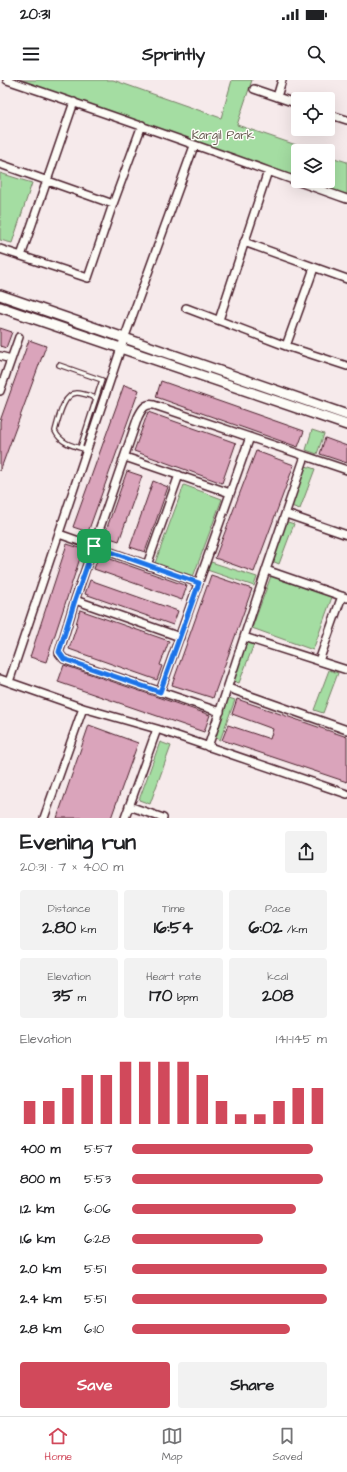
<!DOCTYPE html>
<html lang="en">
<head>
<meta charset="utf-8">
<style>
  body { margin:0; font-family:"Architects Daughter",sans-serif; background:#f2f2f2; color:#202124; height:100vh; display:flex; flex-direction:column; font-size:15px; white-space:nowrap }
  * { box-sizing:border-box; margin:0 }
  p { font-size:13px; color:#757577 }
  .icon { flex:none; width:22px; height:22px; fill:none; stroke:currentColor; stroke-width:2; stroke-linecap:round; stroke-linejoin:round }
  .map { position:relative; height:738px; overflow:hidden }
  .panel { display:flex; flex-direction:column; background:#fff; flex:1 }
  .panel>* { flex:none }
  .controls { position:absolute; left:291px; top:12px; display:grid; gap:8px }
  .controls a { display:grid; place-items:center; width:44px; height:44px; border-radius:4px; background:#fff; box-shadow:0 4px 16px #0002; font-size:20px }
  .pin { position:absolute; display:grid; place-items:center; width:34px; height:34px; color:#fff; margin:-17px; border-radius:8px; box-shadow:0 2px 6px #0006 }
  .round { display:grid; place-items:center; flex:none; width:42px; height:42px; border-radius:4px; background:#f2f2f2 }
  .head { display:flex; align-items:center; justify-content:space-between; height:68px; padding:0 20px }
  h1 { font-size:22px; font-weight:700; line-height:30px }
  .metrics { display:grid; grid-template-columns:repeat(3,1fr); gap:6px; height:68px; padding:4px 20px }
  .metrics div { display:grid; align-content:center; border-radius:4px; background:#f2f2f2; text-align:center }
  .metrics b { font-size:17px; font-weight:700 }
  .metrics small { font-size:11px; font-weight:400 }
  .metrics p { font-size:11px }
  .chart { height:112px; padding:8px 20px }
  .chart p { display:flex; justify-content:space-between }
  .chart svg { width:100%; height:72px; margin-top:4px; stroke:#d1495b; stroke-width:6 }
  .button { display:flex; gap:8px; margin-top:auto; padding:8px 20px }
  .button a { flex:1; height:46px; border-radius:4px; background:#d1495b; color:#fff; font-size:16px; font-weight:700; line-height:46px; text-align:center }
  .button a+a { background:#f2f2f2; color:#202124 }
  ul { padding:0 20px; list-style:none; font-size:13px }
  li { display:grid; grid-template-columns:64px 48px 1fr; align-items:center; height:30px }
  li i { height:10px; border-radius:5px; background:#d1495b }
  .status { display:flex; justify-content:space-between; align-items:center; height:28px; padding:0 20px; background:#fff; direction:ltr }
  .status svg { height:11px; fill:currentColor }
  header { display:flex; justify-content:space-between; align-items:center; height:52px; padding:0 20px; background:#fff; font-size:18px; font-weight:700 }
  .dock { display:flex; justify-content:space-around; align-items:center; height:56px; border-top:1px solid #e0e0e0; background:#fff; font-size:11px; color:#757577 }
  .dock a { display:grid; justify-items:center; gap:2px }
  .dock .selected { color:#d1495b }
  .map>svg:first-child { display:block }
  .green { fill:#a4dda2; stroke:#777e66 }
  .building { fill:#daa4bb; stroke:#4a1f2b }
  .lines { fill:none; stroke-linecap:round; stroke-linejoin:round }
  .lane-casing { stroke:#4a1f2b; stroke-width:6 }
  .street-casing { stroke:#4a1f2b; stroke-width:10 }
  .secondary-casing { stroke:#4a1f2b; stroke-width:12 }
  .lane { stroke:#fdfcf7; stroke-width:3.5 }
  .street { stroke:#fdfcf7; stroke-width:7 }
  .secondary { stroke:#fdfcf7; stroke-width:9 }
  .route-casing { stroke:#fff; stroke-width:8 }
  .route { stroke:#1a73e8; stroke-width:5 }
  .labels { text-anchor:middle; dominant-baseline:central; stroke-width:3; stroke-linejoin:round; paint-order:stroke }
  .park-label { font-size:12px; fill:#65584f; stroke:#fdfcf7 }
</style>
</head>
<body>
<div class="status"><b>20:31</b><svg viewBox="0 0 49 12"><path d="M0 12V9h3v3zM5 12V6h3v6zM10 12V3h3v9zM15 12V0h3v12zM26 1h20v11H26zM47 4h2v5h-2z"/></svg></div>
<header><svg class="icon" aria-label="menu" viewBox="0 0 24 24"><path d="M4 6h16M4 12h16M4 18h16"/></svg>Sprintly<svg class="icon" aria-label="search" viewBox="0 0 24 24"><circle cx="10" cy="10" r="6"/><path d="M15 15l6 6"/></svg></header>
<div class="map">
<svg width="347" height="738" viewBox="0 0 347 738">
  <rect width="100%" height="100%" fill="#f6eaeb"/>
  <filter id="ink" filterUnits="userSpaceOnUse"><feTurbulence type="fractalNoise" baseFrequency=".025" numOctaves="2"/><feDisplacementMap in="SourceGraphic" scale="8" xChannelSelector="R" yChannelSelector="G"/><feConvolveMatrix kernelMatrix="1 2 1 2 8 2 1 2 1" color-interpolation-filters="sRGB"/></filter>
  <g filter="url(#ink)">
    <!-- green -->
    <path class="green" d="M20,0h93l108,38 11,-38h20l-15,45 77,26h-16v29z
      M328,76l19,6v35l-45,-16h26z
      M0,93l32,10 -20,60 -12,-3z
      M312,350l12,4 -7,20 -11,-4z
      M306,386l9,3 -15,40 -9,-3z
      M184,405l38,14 -29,78 -38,-14z
      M285,441l9,3 -15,40 -9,-4z
      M211,482l46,15 -3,9 -47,-16z
      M271,496l61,21 -19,53 -61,-22z
      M245,560l9,4 -15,39 -9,-3z
      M329,590l9,3 -15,40 -9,-3z
      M226,617l9,3 -15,40 -9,-4z
      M160,662l11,4 -21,58 -11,-4z"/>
    <!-- building -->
    <path class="building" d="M0,248l12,4 -6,16 -6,-2z
      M29,260l17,6 -46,125v-50z
      M161,301l143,50 -6,16 -142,-50z
      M124,305l15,5 -51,142 -15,-5z
      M148,332l88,31 -14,40 -88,-32z
      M325,358l22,8v17l-27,-9z
      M256,371l38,14 -40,107 -39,-14z
      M127,391l15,5 -23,65 -15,-5z
      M153,401l15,6 -23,65 -15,-5z
      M67,464l16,5 -37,113 -16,-5z
      M99,475l88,31 -5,14 -88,-31z
      M211,495l41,14 -39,109 -41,-13z
      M90,500l88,31 -5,14 -88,-31z
      M80,530l89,31 -9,24 2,1 -5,14 -88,-31 8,-24 -1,-1z
      M64,585l146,50 -6,17 -146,-50z
      M237,619l110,38v45l-125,-42 6,-15 42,14 3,-10 -41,-15z
      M89,645l49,18 -27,75h-54z"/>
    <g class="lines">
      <defs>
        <path id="lane" d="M59,285l43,15 -22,68
          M87,370c-13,-4 -26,-6 -32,-19 3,-10 8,-38 22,-38 6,0 13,3 19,5"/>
        <path id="street" d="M7,0c114,38 227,79 340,119
          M254,9l44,15
          M277,17l5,-17
          M328,34l19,6
          M0,84l113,40
          M244,162l103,37
          M0,169l88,29 25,-74 29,-79
          M21,176l53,-154
          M186,228l100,38 61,20
          M219,240l49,-149
          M286,266l28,-78
          M0,276l11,3
          M0,311l19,-54
          M125,377l105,36
          M286,434l61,21
          M59,454l140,49
          M147,485l32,-90
          M266,490l81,28
          M75,520l105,37
          M244,557l103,33
          M319,581l23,-65
          M0,599l83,29 74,21 190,65
          M9,602l115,-343 70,-193
          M228,608l119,42
          M160,612l90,-255
          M220,632l-156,-53 -5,-6 16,-53 63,-183c4,-8 7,-14 16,-12l193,65
          M208,667l58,-177 39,-114
          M129,726l34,12
          M44,738l39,-110
          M125,738l32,-89"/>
        <path id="secondary" d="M0,215l347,120
          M0,227l347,118"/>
      </defs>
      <!-- lane casing -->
      <use href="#lane" class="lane-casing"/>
      <!-- street casing -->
      <use href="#street" class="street-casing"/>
      <!-- secondary casing -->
      <use href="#secondary" class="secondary-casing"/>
      <!-- lane -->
      <use href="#lane" class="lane"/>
      <!-- street -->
      <use href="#street" class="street"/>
      <!-- secondary -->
      <use href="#secondary" class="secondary"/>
    </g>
  </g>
  <g class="lines" filter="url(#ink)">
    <defs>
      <path id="route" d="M94,466l105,37 -39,109 -96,-33 -5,-7 16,-52z"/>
    </defs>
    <!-- route casing -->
    <use href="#route" class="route-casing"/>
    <!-- route -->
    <use href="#route" class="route"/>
  </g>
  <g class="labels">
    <!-- park labels -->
    <g class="park-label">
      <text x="223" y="55">Kargil Park</text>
    </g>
  </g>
</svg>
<div class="controls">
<a><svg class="icon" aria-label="locate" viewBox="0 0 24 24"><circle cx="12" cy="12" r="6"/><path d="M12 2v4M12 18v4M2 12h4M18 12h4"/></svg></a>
<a><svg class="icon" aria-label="layers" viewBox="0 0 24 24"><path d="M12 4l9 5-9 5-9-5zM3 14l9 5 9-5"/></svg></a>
</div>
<div class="pin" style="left:94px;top:466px;background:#1e9e55"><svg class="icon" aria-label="arrive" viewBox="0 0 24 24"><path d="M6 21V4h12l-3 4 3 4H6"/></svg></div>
</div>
<section class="panel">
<div class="head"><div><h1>Evening run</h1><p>20:31 · 7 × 400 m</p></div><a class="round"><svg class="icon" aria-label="share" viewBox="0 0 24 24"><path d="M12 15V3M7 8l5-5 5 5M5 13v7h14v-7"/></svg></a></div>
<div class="metrics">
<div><p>Distance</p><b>2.80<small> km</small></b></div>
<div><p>Time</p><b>16:54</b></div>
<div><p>Pace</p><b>6:02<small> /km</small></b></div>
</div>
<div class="metrics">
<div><p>Elevation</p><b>35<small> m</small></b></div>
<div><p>Heart rate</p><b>170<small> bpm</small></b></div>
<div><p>kcal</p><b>208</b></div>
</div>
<div class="chart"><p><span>Elevation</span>141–145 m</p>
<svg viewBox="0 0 160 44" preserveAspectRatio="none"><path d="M5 44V30M15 44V30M25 44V22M35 44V14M45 44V14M55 44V6M65 44V6M75 44V6M85 44V6M95 44V14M105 44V30M115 44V38M125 44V38M135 44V30M145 44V22M155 44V22"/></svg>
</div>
<ul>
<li><b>400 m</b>5:57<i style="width:93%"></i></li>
<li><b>800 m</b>5:53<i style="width:98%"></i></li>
<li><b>1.2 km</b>6:06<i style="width:84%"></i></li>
<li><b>1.6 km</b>6:28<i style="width:67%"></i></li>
<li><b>2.0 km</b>5:51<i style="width:100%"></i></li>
<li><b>2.4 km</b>5:51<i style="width:100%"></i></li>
<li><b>2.8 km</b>6:10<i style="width:81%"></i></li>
</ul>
<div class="button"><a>Save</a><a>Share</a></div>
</section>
<nav class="dock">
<a class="selected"><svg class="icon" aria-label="home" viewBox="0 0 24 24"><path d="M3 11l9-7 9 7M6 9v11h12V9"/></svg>Home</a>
<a><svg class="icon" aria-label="map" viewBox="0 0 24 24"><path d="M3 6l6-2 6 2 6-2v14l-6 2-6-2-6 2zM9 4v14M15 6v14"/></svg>Map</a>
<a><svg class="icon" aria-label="saved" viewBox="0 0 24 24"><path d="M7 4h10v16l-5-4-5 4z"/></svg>Saved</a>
</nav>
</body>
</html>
